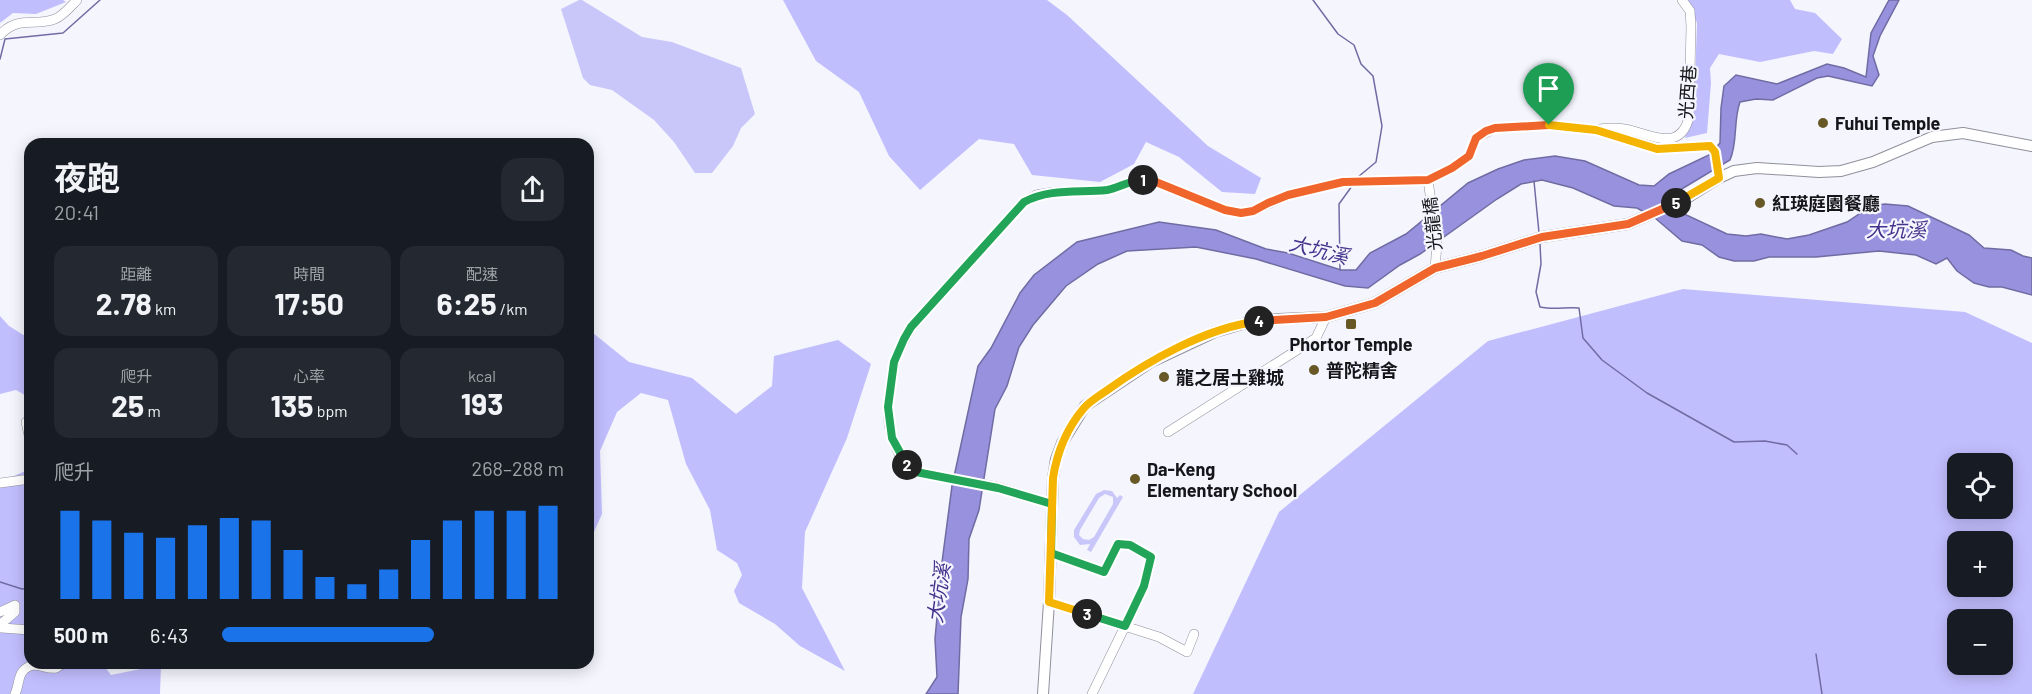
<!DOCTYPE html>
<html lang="zh-TW">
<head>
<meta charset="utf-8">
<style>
  body { margin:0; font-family:Barlow,"Noto Sans TC",sans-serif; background:#242831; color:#f1f3f6; height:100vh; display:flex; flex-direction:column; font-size:22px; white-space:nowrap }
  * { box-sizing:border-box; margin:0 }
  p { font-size:20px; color:#9ea1a6 }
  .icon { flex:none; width:33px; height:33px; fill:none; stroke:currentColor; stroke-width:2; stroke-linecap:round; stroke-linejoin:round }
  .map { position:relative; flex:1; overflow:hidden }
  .drawer { position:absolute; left:24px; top:138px; width:570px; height:531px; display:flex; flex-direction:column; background:#171b24; border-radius:18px; box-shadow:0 3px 15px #0003 }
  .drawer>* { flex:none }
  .buttons { position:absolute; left:1947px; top:453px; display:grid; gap:12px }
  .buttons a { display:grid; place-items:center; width:66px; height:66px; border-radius:12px; background:#171b24; box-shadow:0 3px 15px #0003; font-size:30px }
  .pin { position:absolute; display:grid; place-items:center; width:51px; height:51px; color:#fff; margin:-62px -26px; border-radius:50% 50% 50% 0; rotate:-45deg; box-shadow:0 0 6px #0007 }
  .pin .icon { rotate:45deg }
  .km { position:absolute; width:30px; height:30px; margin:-15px; border-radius:50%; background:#222; color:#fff; font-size:16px; line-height:30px; text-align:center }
  .round { display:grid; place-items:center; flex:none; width:63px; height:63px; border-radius:18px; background:#242831 }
  .headline { display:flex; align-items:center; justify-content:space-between; height:102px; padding:0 30px }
  h1 { font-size:33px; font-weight:700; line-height:45px }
  .stats { display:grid; grid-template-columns:repeat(3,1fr); gap:9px; height:102px; padding:6px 30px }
  .stats div { display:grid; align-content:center; border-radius:15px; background:#242831; text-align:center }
  .stats b { font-size:30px; font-weight:700 }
  .stats small { font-size:16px; font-weight:400 }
  .stats p { font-size:16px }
  .chart { height:168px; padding:12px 30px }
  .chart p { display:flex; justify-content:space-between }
  .chart svg { width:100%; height:108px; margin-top:6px; stroke:#1a73e8; stroke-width:6 }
  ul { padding:0 30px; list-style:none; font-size:20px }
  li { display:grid; grid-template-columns:96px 72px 1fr; align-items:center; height:45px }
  li i { height:15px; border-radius:8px; background:#1a73e8 }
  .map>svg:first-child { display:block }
  .green { fill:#c9c7f9; fill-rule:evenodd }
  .forest { fill:#c1befe; fill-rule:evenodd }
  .water { fill:#9791de; stroke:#706ca3; stroke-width:1.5 }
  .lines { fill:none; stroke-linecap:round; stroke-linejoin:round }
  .stream { stroke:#706ca3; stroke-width:1.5 }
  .minor-casing { stroke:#90909b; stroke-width:10 }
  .major-casing { stroke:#90909b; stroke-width:12 }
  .minor { stroke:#fff; stroke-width:9 }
  .major { stroke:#fff; stroke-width:10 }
  .split-1-casing { stroke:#fff; stroke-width:12 }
  .split-2-casing { stroke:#fff; stroke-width:12 }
  .split-3-casing { stroke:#fff; stroke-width:12 }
  .split-4-casing { stroke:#fff; stroke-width:12 }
  .split-5-casing { stroke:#fff; stroke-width:12 }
  .split-6-casing { stroke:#fff; stroke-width:12 }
  .split-1 { stroke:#f0652b; stroke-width:8 }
  .split-2 { stroke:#22a559; stroke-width:8 }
  .split-3 { stroke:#22a559; stroke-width:8 }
  .split-4 { stroke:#f5b400; stroke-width:8 }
  .split-5 { stroke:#f0652b; stroke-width:8 }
  .split-6 { stroke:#f5b400; stroke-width:8 }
  .poi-dot { fill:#685826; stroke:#f5f5fe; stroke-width:2 }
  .labels { text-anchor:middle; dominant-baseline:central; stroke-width:4.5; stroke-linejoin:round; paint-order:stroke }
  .street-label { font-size:18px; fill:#16161a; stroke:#f5f5fe }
  .poi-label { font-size:18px; font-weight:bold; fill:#16161a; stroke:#f5f5fe; text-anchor:start }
  .water-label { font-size:20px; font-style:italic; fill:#44328c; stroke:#f5f5fe }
</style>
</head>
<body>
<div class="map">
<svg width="2032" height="694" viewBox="0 0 2032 694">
  <rect width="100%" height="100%" fill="#f5f5fe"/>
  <!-- green -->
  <path class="green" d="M579,0h3l60,37 30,5 69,26 14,46 -14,14 -8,18 -21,27h-17l-21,-31 -20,-22 -42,-30 -22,-5 -7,-7 -22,-69z
    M1104,490l8,1 5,7 3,-3 3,2 -32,55 -4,-2 3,-6 -10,1 -6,-8v-7l22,-36zM1105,494l8,3v7l-19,33 -5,3 -6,-1 -4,-4 1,-5 19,-32z"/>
  <!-- forest -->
  <path class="forest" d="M0,0h63l3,2 -30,12 -23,-1 -13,10z
    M783,0h264l20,15 141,131 53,32 -6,16 -33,-2 -43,-35 -33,-15 -12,22 -34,18 -68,-7 -18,-31 -35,-5 -59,51 -31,-34 -30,-64 -43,-31z
    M1688,0h102l5,9 20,4 27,26 -9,15 -19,-3 -54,11 -41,-8 -9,14 1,15 -4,50 -22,5 9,-27 3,-88z
    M1683,289l282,23 67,31v351h-839l86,-182 209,-171zM1958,464h44v44h-44zM1958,542h44v44h-44zM1958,620h44v44h-44z
    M0,316l9,10 21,13v59l-14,-8 -16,4z
    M588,329l41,33 63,16 44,36 36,-28 2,-30 64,-16 33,24 -24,74 -42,94 -3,56 43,83 -45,-25 -25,-22 -36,-21 -5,-12 8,-16 -5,-12 -20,-13 -7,-40 -24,-46 -18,-64 -27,-7 -24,19 -17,39 2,63 -9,20 -5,-12z
    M30,469v194h72l9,12 50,-10 -1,29h-160v-212z"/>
  <!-- water -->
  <path class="water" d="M1889,0h10l-19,36 -7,20 6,19 -7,11 -44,-10 -11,2 -44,22 -17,-1 -16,3c-7,19 -2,40 -10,58l-60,36 12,17 45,21 19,2 15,-2 26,5 22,-4 38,-13 24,-16 14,-2 23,2 61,29 15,13 27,2 12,6 9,2v37l-30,-8h-13l-15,-4 -17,-12 -10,-13 -11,6 -20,-9 -37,-4 -63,6h-47l-15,4h-20l-15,-4 -17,-12 -20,-4 -27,-23 -18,-10 -23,-2 -41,-18 -31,-8 -21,4 -24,15 -77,55 -20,11 -32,23 -23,-2 -89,-27 -60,-12 -69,4 -29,13 -32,22 -33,39 -14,22 -12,39 -12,23 -16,101 -10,29 -1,40 -7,38 -3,77h-32l11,-17 -2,-38 7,-77 10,-76 26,-120 13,-18 29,-55 14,-18 43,-33 82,-20 57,8 50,19 22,4 53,17h15l14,-17 36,-19 62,-51 30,-14 26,-9 31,-4 30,5 54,24 15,1 15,-12 40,-19 11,-12 1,-35 3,-22 12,-11 41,9 50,-20 17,4 22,9 5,-44z"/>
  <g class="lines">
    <!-- stream -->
    <path class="stream" d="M1313,0l25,34 16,11 7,19 12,12 9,50 -6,36 -18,15
      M0,59l5,-20 58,-6 37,-33
      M1534,181l5,52
      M1540,244l1,20 -5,28 4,15c14,3 25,0 39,1l4,30 19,22 45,33 87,49 31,-1 22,4 10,9
      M1340,270l-1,-66 13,-18
      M0,582l22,7 8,-1
      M1816,654l6,40"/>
    <defs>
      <path id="minor" d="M0,35c18,-20 34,-8 55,-16 8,-3 16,-13 22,-19
        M1599,129c8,-1 16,-2 25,0 23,3 56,26 65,-12l2,-91 -1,-15 -8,-11
        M1428,180l9,65 -2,23
        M26,422l4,18
        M1168,432l148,-94 10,-21
        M0,483l30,-4
        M1052,504l-54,-17 -82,-15 -11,-8 -6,-10 -7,-16 -3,-13 -1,-18 6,-45 17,-35 113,-125 12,-7 17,-3 56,-2 28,-10h14l74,30 16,3 12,-2 35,-16 55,-13 85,-2 25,-12 16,-12 7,-18 19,-10 54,-3 23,2 24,3 61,19 53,-3 5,6 4,26
        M1051,553l53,19 14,-28 12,1 21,12 -7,30 -52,107
        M1049,602l110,35 28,15 7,-18
        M0,612l15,-7v7l-13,11v5l28,2
        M111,663h4
        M15,694c4,-8 3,-18 8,-23 10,-12 22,-1 33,-3 1,-1 8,-5 9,-5"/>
      <path id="major" d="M1043,694l6,-92 4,-124 3,-19 6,-16 23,-37 66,-44 64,-30 31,-9 33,-4 47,-2 49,-14 60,-35 47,-12 60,-19 86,-13 59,-26 32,-20 15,-7 23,-3 62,4 22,-1 32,-9 59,-25 31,-4 69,13"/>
    </defs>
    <!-- minor casing -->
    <use href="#minor" class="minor-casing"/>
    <!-- major casing -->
    <use href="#major" class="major-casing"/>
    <!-- minor -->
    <use href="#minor" class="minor"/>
    <!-- major -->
    <use href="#major" class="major"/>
  </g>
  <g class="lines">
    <defs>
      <path id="split-1" d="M1143,180h8l74,30 16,3 12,-2 15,-8 20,-8 55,-13 85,-2 24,-12 17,-12 7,-18 10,-7 9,-3 54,-3"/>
      <path id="split-2" d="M907,465l-15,-27 -4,-31 6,-45 10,-23 7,-12 113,-125c26,-14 54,-9 83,-12 12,-2 23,-10 36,-10"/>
      <path id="split-3" d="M907,465l9,7 82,16 54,16 -1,49 53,19 14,-28 12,1 21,12 -7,29 -19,40 -38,-12"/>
      <path id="split-4" d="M1087,614l-38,-12 4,-124c4,-26 14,-50 31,-70 6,-7 15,-12 22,-17 43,-31 100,-63 153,-70"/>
      <path id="split-5" d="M1259,321l67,-4 49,-14 60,-35 47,-12 60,-19 86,-13 48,-21"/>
      <path id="split-6" d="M1549,125l47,5 61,19 53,-3 5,6 4,26 -43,25"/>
    </defs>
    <!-- split-1 casing -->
    <use href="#split-1" class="split-1-casing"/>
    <!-- split-2 casing -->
    <use href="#split-2" class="split-2-casing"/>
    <!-- split-3 casing -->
    <use href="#split-3" class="split-3-casing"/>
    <!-- split-4 casing -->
    <use href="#split-4" class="split-4-casing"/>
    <!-- split-5 casing -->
    <use href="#split-5" class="split-5-casing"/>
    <!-- split-6 casing -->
    <use href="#split-6" class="split-6-casing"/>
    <!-- split-1 -->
    <use href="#split-1" class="split-1"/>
    <!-- split-2 -->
    <use href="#split-2" class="split-2"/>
    <!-- split-3 -->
    <use href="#split-3" class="split-3"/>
    <!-- split-4 -->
    <use href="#split-4" class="split-4"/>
    <!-- split-5 -->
    <use href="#split-5" class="split-5"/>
    <!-- split-6 -->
    <use href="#split-6" class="split-6"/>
  </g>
  <!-- markers -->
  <g class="poi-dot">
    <circle cx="1823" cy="123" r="6"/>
    <circle cx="1760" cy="203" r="6"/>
    <rect x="1345" y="318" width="12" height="12" rx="3"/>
    <circle cx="1314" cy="370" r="6"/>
    <circle cx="1164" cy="377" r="6"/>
    <circle cx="1135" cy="479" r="6"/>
  </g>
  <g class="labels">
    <!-- street labels -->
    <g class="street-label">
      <text transform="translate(1687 92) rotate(-86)">光西巷</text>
      <text transform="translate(1432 224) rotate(-96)">光龍橋</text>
    </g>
    <!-- poi labels -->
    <g class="poi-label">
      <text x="1835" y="123">Fuhui Temple</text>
      <text x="1772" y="203">紅瑛庭園餐廳</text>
      <text x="1351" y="344" text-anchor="middle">Phortor Temple</text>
      <text x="1326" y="370">普陀精舍</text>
      <text x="1176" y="377">龍之居土雞城</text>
      <text x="1147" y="469">Da-Keng<tspan x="1147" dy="21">Elementary School</tspan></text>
    </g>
    <!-- water labels -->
    <g class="water-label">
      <text x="1896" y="229">大坑溪</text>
      <text transform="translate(1319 249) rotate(14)">大坑溪</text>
      <text transform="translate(938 593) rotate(-82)">大坑溪</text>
    </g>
  </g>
</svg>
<div class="buttons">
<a><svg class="icon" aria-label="locate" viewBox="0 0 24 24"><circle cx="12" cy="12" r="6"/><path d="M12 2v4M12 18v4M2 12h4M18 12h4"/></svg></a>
<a>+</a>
<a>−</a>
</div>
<div class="pin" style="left:1549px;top:125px;background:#1e9e55"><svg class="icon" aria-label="arrive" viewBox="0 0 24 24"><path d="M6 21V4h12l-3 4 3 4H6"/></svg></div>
<b class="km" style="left:1143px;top:180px">1</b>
<b class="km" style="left:907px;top:465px">2</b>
<b class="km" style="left:1087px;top:614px">3</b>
<b class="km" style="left:1259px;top:321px">4</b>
<b class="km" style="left:1676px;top:203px">5</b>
<section class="drawer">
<div class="headline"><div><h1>夜跑</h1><p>20:41</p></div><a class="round"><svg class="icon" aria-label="share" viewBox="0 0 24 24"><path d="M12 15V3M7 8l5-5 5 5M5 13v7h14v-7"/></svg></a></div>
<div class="stats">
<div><p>距離</p><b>2.78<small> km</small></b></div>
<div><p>時間</p><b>17:50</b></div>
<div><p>配速</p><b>6:25<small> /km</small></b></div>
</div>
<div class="stats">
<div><p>爬升</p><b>25<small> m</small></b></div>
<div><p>心率</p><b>135<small> bpm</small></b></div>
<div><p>kcal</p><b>193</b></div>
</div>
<div class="chart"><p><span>爬升</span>268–288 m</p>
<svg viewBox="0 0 160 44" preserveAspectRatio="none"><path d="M5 44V8M15 44V12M25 44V17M35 44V19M45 44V14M55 44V11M65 44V12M75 44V24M85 44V35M95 44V38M105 44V32M115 44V20M125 44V12M135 44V8M145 44V8M155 44V6"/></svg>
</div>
<ul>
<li><b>500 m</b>6:43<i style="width:62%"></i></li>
</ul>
</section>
</div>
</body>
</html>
